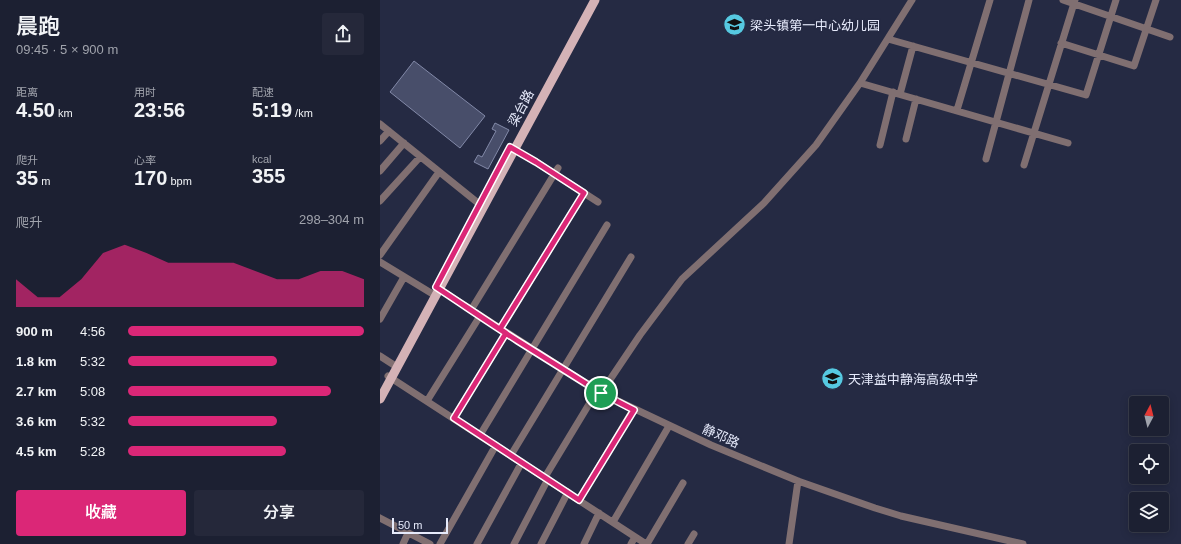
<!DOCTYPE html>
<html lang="zh">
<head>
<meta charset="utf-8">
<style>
  body { margin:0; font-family:Helvetica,"Noto Sans SC",sans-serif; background:#25283a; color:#f1f3f6; height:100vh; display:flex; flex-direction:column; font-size:15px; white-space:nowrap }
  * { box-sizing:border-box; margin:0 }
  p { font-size:13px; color:#a0a3ac }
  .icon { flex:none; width:22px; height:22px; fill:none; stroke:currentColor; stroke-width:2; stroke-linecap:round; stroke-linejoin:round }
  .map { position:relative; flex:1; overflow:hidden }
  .side { display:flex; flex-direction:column; background:#1c2032; width:380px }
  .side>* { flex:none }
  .needle { width:26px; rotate:7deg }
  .buttons { position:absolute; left:749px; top:396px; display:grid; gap:8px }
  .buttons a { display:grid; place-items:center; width:40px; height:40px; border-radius:4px; background:#1c2032; box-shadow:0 2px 10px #0003,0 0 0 1px #3a3e4d; font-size:20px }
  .scale { position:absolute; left:12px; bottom:10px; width:56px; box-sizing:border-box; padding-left:4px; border:2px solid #e6eafb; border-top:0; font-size:11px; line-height:14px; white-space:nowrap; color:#e6eafb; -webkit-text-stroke:3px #252a43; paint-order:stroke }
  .pin { position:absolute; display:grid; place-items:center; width:34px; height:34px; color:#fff; margin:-17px; border:2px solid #fff; border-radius:50%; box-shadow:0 1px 4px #0007 }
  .round { display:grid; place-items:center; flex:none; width:42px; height:42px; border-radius:4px; background:#25283a }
  .summary { display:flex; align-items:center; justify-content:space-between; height:68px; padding:0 16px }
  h1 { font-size:22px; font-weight:600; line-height:30px }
  .figures { display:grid; grid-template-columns:repeat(3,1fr); gap:6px; height:68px; padding:4px 16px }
  .figures div { display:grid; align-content:center }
  .figures b { font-size:20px; font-weight:600 }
  .figures small { font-size:11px; font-weight:400 }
  .figures p { font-size:11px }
  .chart { height:112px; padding:8px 16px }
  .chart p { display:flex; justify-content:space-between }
  .chart svg { width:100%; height:72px; margin-top:4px; fill:#db2777; opacity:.7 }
  .cta { display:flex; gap:8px; margin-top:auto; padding:8px 16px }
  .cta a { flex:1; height:46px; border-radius:4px; background:#db2777; color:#fff; font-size:16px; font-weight:600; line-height:46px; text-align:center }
  .cta a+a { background:#25283a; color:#f1f3f6 }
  ul { padding:0 16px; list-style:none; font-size:13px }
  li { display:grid; grid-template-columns:64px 48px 1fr; align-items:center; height:30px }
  li i { height:10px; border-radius:5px; background:#db2777 }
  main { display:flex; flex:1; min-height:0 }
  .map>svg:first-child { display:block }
  .building { fill:#484e6a; stroke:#8289a8 }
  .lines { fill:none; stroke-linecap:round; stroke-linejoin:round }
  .minor { stroke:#806f71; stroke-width:7 }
  .major { stroke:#d4b2b6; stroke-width:9 }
  .route-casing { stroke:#fff; stroke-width:8 }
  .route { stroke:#db2777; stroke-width:5 }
  .labels { text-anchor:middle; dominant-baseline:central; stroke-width:3.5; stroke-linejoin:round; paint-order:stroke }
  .poi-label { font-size:13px; fill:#e6eafb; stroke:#252a43; text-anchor:start }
  .street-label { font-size:13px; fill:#e6eafb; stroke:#252a43 }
</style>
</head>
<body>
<main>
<section class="side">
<div class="summary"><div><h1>晨跑</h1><p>09:45 · 5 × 900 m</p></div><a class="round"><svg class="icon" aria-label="share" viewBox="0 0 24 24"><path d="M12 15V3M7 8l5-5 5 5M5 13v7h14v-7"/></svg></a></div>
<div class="figures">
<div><p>距离</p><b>4.50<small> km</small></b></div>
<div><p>用时</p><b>23:56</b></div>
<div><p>配速</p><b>5:19<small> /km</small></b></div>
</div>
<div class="figures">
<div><p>爬升</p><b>35<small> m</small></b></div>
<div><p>心率</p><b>170<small> bpm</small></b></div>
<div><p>kcal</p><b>355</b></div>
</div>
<div class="chart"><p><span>爬升</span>298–304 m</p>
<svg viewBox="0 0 160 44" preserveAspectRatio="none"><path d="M0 44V27L10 38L20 38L30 27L40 11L50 6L60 11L70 17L80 17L90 17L100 17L110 22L120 27L130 27L140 22L150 22L160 27V44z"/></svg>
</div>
<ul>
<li><b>900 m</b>4:56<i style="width:100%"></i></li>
<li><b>1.8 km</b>5:32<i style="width:63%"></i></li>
<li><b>2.7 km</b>5:08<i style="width:86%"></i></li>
<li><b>3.6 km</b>5:32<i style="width:63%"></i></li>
<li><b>4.5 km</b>5:28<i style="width:67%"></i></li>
</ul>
<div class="cta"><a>收藏</a><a>分享</a></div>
</section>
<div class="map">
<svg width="801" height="544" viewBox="0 0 801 544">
  <rect width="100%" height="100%" fill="#252a43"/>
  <!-- building -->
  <path class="building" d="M34,61l71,55 -25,32 -70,-56z
    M115,123l14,7 -21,39 -14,-7 4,-7 4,2 14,-26 -4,-2z"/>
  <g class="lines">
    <!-- minor -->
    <path class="minor" d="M683,0l107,37
      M508,39l198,56 30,-95
      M681,43l73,23 22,-66
      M480,83l208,60
      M520,94l13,-48
      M577,110l33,-110
      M0,124l103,83
      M526,139l10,-40
      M0,141l9,-10
      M500,145l13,-53
      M130,147l26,15 62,40
      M606,159l43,-159
      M644,165l51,-165
      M0,171l24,-28
      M0,201l40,-44
      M0,255l59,-83
      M0,262l56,34
      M56,287l165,106 110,52 87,36 77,27 26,8 122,28
      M91,310l87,-142
      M0,319l24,-42
      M120,329l84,-136
      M0,356l17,11
      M8,376l258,168
      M221,393l39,-58 42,-56 82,-76 52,-58 44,-62 52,-83
      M47,401l53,-85
      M74,418l52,-85
      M100,435l127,-210
      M131,455l120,-198
      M165,477l52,-86
      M199,500l54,-90
      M0,518l50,26
      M233,522l56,-96
      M23,544l5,-11
      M60,544l56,-99
      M97,544l45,-82
      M134,544l34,-65
      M161,544l27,-52
      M204,544l15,-31
      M251,544l4,-7
      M267,544l36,-61
      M308,544l6,-10
      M409,544l9,-63"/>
    <!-- major -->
    <path class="major" d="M0,399l215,-399"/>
  </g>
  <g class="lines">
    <defs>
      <path id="route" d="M221,393l-83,-52c-27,-17 -53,-35 -79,-52l-3,-2 74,-140 26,15 48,31 -84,136 6,4 -52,85 125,82 55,-90 -33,-17"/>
    </defs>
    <!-- route casing -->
    <use href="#route" class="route-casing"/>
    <!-- route -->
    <use href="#route" class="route"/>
  </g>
  <!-- icons -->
  <defs>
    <symbol id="school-disc" viewBox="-11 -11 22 22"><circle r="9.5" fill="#56c9e1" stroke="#252a43"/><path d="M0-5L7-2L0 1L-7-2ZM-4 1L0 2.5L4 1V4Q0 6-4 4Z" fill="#111"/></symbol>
  </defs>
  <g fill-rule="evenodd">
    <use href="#school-disc" x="342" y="12" width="25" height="25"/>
    <use href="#school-disc" x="440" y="366" width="25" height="25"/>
  </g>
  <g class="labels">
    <!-- poi labels -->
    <g class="poi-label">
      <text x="370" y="25">梁头镇第一中心幼儿园</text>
      <text x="468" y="379">天津益中静海高级中学</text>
    </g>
    <!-- street labels -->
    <g class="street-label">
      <text transform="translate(141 108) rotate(-62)">梁台路</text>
      <text transform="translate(341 436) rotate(24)">静邓路</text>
    </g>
  </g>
</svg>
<div class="buttons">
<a><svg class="needle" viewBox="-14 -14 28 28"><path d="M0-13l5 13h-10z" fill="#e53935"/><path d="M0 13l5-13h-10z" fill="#a0a3ac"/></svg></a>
<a><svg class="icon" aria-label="locate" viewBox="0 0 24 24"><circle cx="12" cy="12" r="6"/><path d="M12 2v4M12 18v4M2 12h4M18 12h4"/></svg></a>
<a><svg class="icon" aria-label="layers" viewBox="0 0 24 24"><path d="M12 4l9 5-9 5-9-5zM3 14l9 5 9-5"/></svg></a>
</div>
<div class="scale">50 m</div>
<div class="pin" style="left:221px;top:393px;background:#1e9e55"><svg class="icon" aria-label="arrive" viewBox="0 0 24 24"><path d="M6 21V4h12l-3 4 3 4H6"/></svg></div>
</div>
</main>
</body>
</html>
